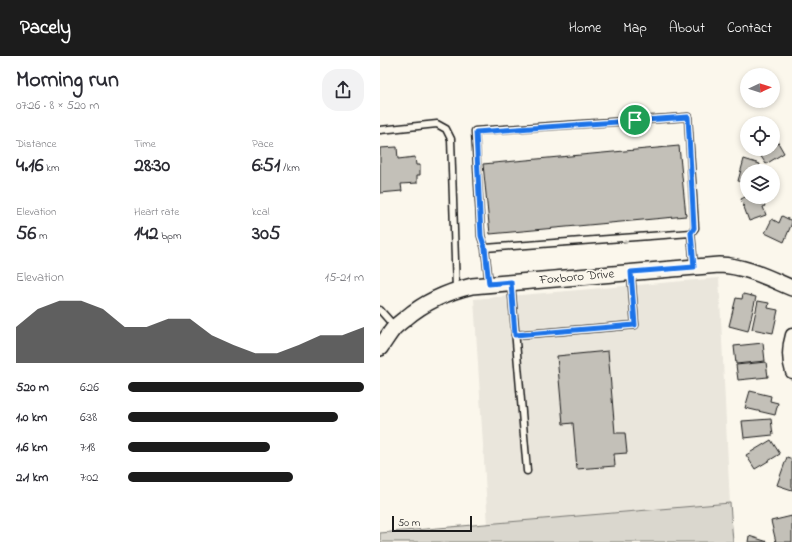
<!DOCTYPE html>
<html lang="en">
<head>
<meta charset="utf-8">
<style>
  body { margin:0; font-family:"Indie Flower",sans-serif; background:#f2f2f3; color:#2b2b33; height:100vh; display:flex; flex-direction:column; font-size:15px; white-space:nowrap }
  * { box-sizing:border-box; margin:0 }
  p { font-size:13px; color:#7c7c81 }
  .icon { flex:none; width:22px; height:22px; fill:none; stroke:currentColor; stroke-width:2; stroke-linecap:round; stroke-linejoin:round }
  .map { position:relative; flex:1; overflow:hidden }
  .drawer { display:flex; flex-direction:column; background:#fff; width:380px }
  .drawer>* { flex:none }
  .needle { width:26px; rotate:86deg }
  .buttons { position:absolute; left:360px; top:12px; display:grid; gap:8px }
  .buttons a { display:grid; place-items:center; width:40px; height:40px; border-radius:50%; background:#fff; box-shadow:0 2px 6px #0003; font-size:20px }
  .scale { position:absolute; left:12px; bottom:10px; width:80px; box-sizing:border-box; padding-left:4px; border:2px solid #1c1c1c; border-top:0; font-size:11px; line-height:14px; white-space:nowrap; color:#1c1c1c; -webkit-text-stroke:3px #fbf7ec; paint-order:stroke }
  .pin { position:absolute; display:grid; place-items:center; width:34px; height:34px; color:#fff; margin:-17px; border:2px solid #fff; border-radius:50%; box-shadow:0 1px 4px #0007 }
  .round { display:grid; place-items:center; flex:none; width:42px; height:42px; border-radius:16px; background:#f2f2f3 }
  .headline { display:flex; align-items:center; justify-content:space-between; height:68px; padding:0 16px }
  h1 { font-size:22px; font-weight:800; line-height:30px }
  .metrics { display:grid; grid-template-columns:repeat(3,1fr); gap:6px; height:68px; padding:4px 16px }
  .metrics div { display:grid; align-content:center }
  .metrics b { font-size:20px; font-weight:800 }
  .metrics small { font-size:11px; font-weight:400 }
  .metrics p { font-size:11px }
  .chart { height:112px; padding:8px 16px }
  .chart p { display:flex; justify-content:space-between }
  .chart svg { width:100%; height:72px; margin-top:4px; fill:#1c1c1c; opacity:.7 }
  ul { padding:0 16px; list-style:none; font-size:13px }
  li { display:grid; grid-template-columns:64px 48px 1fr; align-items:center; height:30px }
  li i { height:10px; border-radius:5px; background:#1c1c1c }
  header { display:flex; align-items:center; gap:24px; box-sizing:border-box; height:56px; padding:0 20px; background:#1c1c1c; color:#fff }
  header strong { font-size:19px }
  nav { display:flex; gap:22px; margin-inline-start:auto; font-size:14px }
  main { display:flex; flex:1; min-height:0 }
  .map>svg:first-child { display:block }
  .built { fill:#eae6dc }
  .green { fill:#dad7ce; stroke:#7b7a75 }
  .building { fill:#c3c0b8; stroke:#1c1c1c }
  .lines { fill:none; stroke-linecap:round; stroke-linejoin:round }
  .service-casing { stroke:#1c1c1c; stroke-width:9 }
  .minor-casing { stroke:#1c1c1c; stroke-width:15 }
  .tertiary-casing { stroke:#1c1c1c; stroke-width:18 }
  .service { stroke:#fbf7ec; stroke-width:6 }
  .minor { stroke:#fbf7ec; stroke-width:12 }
  .tertiary { stroke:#fbf7ec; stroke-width:15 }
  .route-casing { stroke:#fff; stroke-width:8 }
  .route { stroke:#1a73e8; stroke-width:5 }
  .labels { text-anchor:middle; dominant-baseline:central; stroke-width:3.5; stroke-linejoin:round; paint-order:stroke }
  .street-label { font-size:13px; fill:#1c1c1c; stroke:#fbf7ec }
</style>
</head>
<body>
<header>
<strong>Pacely</strong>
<nav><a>Home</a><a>Map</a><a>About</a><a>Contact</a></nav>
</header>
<main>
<section class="drawer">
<div class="headline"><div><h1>Morning run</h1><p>07:26 · 8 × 520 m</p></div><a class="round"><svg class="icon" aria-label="share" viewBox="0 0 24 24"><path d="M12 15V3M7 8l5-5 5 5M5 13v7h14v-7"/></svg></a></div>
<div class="metrics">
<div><p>Distance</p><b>4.16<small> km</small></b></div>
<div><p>Time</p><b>28:30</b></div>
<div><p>Pace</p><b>6:51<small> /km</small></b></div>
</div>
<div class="metrics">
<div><p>Elevation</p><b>56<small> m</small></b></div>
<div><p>Heart rate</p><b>142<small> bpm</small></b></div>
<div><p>kcal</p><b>305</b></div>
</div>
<div class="chart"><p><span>Elevation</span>15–21 m</p>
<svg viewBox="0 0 160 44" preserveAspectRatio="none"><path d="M0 44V22L10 11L20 6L30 6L40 11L50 22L60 22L70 17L80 17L90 27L100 33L110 38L120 38L130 33L140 27L150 27L160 22V44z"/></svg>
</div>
<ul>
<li><b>520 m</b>6:26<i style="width:100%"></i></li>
<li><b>1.0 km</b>6:38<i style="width:89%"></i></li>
<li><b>1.6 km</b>7:18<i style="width:60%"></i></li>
<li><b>2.1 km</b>7:02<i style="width:70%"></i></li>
</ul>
</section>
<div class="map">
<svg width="412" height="486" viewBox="0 0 412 486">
  <rect width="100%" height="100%" fill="#fbf7ec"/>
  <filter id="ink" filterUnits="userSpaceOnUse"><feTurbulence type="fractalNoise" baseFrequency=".025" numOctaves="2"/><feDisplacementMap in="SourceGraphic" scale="8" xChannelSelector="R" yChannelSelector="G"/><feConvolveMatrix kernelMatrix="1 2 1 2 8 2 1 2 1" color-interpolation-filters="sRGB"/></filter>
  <g filter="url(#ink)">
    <!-- built -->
    <path class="built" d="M339,222l11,227 -242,21 -14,-227z"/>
    <!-- green -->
    <path class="green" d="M350,447l3,39h-353v-9z"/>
    <!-- building -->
    <path class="building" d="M393,78l11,19 -18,11 -10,-15h17z
      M299,90l7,70 -196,18 -7,-70z
      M17,91l1,12 17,-2 1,8h4v10h-3v8l-16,1 1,7 -22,2v-45z
      M364,103l16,5 -2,7h-11v12l-9,-2z
      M367,140l15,1 3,9 -2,1 3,8 -17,6 -8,-22z
      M402,160l10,5v2l-8,19 -19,-9 7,-14 7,4z
      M363,238l13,3 -8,34 -19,-5 7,-28 6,1z
      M378,245l11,2 -1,5 10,2 -5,23 -21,-4z
      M383,287l2,18 -29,3 -2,-18z
      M228,295l7,82h10l2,20 -13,1 1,12 -38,3 -4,-46 -10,1 -6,-68z
      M386,306l2,15 -30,3 -2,-15z
      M370,335l21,5 -1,5 8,2 -3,12 -30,-7z
      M391,363l2,16 -29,3 -2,-17z
      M391,384l9,14 -25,15 -9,-14z
      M407,401l5,2v31l-15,-5z
      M412,460v26h-16l-5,-21z
      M369,480l19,6h-20z"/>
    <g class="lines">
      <defs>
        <path id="service" d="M0,74l57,-6 9,5 5,10 5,151
          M105,192l206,-15
          M131,227l16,188
          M109,228l-4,-36 -4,-12 -6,-105 213,-14 7,111 -4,5 3,34
          M0,254l15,17
          M135,279l120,-10 -4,-52"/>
        <path id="minor" d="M412,279c-4,13 -4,25 0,37"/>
        <path id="tertiary" d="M0,292c5,-7 9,-14 14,-20 4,-4 8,-7 12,-10 20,-17 41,-26 66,-32l247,-21c27,1 49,13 73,23"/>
      </defs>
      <!-- service casing -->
      <use href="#service" class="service-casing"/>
      <!-- minor casing -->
      <use href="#minor" class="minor-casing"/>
      <!-- tertiary casing -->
      <use href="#tertiary" class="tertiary-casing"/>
      <!-- service -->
      <use href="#service" class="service"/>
      <!-- minor -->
      <use href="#minor" class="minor"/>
      <!-- tertiary -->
      <use href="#tertiary" class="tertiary"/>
    </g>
  </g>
  <g class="lines" filter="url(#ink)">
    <defs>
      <path id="route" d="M308,61l6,111 -3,5 3,34 -63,5 4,53 -120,10 -4,-53 -22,2 -4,-36 -4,-12 -5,-104z"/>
    </defs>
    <!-- route casing -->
    <use href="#route" class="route-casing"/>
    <!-- route -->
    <use href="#route" class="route"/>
  </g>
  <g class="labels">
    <!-- street labels -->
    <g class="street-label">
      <text transform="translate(197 221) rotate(-5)">Foxboro Drive</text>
    </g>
  </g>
</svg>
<div class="buttons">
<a><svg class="needle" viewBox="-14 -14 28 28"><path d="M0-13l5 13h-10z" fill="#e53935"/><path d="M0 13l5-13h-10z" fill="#7c7c81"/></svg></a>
<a><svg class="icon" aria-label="locate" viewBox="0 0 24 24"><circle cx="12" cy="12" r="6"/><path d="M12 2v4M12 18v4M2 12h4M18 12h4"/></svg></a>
<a><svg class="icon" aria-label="layers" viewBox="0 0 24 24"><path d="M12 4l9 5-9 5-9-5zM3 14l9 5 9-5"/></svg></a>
</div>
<div class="scale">50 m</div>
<div class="pin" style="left:255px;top:64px;background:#1e9e55"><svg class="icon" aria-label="arrive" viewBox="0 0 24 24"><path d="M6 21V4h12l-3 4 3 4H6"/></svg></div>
</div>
</main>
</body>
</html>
